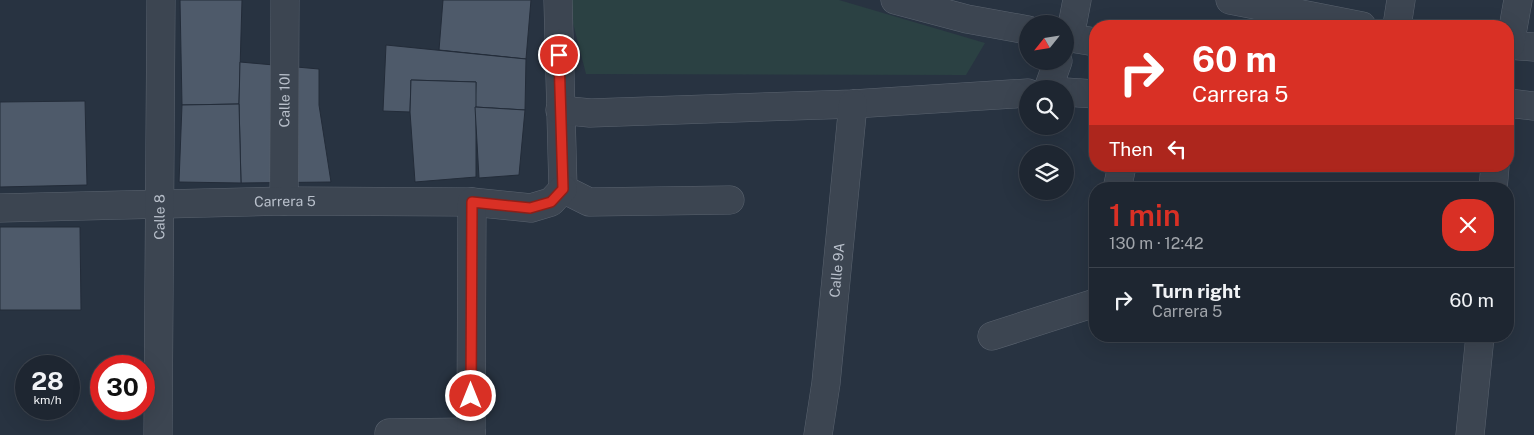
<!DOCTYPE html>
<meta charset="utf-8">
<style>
:root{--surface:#1e2631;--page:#262e39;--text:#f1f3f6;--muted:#a1a5ab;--line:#3c434d;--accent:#d93025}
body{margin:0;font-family:"Public Sans",sans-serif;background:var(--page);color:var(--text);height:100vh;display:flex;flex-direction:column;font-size:19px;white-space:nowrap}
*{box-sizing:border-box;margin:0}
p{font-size:16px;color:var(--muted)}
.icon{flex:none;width:28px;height:28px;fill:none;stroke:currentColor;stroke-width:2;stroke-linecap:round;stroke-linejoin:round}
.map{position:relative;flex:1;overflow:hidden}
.panel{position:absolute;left:1089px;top:182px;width:425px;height:160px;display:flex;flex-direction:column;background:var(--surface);border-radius:20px;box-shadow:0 5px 20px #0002,0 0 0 1px var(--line)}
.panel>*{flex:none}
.top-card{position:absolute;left:1089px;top:20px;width:425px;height:152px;border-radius:20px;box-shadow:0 5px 20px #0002,0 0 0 1px var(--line);background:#d93025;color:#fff;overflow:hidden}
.needle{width:32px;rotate:240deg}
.buttons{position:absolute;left:1019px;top:15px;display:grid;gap:10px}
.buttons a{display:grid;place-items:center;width:55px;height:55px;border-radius:50%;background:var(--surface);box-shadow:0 5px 20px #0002,0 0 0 1px var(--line);font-size:25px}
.speed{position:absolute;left:15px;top:355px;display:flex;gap:10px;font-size:25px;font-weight:700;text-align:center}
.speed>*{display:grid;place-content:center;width:65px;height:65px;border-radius:50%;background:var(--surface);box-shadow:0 5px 20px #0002,0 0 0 1px var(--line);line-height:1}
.speed small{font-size:12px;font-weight:400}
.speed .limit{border:8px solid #d22;background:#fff;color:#111}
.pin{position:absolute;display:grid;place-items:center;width:42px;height:42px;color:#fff;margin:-21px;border:2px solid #fff;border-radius:50%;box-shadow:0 1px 5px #0007}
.me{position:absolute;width:55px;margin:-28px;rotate:0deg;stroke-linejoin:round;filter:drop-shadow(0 0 4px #0008)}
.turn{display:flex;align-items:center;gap:18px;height:105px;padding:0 20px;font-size:22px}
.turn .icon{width:65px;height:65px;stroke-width:2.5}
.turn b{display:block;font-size:35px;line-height:42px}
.then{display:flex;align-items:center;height:48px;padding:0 20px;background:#0003;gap:10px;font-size:19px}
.round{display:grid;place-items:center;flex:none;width:52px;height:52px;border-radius:20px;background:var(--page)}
.summary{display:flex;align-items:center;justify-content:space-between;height:85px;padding:0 20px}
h1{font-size:30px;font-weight:600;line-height:38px;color:var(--accent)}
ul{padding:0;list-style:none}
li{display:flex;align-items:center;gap:15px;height:65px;padding:0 20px;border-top:1px solid var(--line)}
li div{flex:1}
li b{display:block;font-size:19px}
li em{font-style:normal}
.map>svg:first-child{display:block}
.green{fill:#2b4143}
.building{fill:#4e5a6a;stroke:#232c39}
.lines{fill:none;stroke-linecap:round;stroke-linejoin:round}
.minor-casing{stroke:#5a636f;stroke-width:29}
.minor{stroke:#3c4551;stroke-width:28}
.route-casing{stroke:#8d1f18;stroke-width:12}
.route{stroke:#d93025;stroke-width:9}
.labels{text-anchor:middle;stroke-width:4.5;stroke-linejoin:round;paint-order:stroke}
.street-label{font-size:14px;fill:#b9c0cb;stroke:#212a37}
</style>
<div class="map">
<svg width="1534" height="435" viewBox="0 0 1534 435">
<rect width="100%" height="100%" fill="#283341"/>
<polygon class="green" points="567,0 839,0 985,43 966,75 586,74"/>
<g class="building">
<polygon points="180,0 242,0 239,104 182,105"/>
<polygon points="443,0 531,0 526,59 439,50"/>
<polygon points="386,45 526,59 525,110 475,107 476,82 411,80 410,112 383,111"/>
<polygon points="240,62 319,69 319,105 331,182 241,183 239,104"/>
<polygon points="411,80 476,82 476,177 415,182 410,112"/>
<polygon points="85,101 87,185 0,187 0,102"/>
<polygon points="239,104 241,183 179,182 182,105"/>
<polygon points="475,107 525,110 519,175 479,178"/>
<polygon points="0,227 80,227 81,310 0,310"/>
</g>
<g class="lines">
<defs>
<g id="minor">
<polyline points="558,0 563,189"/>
<polyline points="895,0 967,19 1028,30"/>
<polyline points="1230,0 1362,26"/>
<polyline points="1397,26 1401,0"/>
<polyline points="1065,37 1095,42"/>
<polyline points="1065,41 1073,21 1077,0"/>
<polyline points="1508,45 1534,47"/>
<polyline points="1510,45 1518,0"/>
<polyline points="1048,89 1058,61"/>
<polyline points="1065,92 1095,94"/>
<polyline points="1508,103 1534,106"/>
<polyline points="560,110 590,113 853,104 1028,93"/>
<polyline points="563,189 589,202 730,200"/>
<polyline points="1117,189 1122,166"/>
<polyline points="1493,189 1495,166"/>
<path id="s1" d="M284,201L285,0"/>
<path id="s2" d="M0,208L284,201L472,202L531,208L551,202L563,189"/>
<polyline points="992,336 1095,303"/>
<polyline points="389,433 471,432"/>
<path id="s3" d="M158,435L161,0"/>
<polyline points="471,435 472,202"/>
<path id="s4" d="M818,435L826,383L853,104"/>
<polyline points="1470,435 1480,336"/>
</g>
</defs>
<use href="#minor" class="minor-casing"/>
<use href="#minor" class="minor"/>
</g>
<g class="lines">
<defs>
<polyline id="route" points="471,396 472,202 530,208 551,202 563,189 559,55"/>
</defs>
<use href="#route" class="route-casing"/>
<use href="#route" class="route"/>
</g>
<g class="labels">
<g class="street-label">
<text dy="5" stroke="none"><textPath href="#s1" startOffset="101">Calle 10I</textPath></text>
<text dy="5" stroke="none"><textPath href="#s2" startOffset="285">Carrera 5</textPath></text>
<text dy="5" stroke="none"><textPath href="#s3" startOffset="218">Calle 8</textPath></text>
<text dy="5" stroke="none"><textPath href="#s4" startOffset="166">Calle 9A</textPath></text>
</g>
</g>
</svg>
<div class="buttons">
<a><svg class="needle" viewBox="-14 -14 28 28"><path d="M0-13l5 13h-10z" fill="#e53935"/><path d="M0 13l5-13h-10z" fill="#a1a5ab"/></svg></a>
<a><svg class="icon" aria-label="search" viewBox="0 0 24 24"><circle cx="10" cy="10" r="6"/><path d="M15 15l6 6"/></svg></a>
<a><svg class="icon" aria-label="layers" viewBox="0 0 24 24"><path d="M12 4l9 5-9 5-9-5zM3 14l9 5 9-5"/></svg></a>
</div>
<div class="speed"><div>28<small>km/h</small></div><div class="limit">30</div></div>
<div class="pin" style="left:559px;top:55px;background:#d93025"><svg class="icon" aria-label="arrive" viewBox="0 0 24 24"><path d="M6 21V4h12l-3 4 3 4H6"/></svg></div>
<svg class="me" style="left:471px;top:396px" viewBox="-20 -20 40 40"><circle r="17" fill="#d93025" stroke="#fff" stroke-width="3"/><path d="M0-11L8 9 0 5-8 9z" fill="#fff"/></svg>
<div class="top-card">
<div class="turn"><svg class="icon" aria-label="right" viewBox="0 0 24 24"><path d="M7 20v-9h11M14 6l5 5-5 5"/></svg><div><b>60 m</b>Carrera 5</div></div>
<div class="then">Then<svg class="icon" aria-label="left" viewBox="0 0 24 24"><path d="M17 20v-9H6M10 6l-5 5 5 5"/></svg></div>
</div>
<section class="panel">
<div class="summary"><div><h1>1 min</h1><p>130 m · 12:42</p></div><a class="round" style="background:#d93025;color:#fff"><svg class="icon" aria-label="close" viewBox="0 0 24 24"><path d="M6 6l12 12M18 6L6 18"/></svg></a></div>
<ul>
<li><svg class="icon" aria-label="right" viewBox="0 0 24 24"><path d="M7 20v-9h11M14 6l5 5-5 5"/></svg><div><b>Turn right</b><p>Carrera 5</p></div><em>60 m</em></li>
</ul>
</section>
</div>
